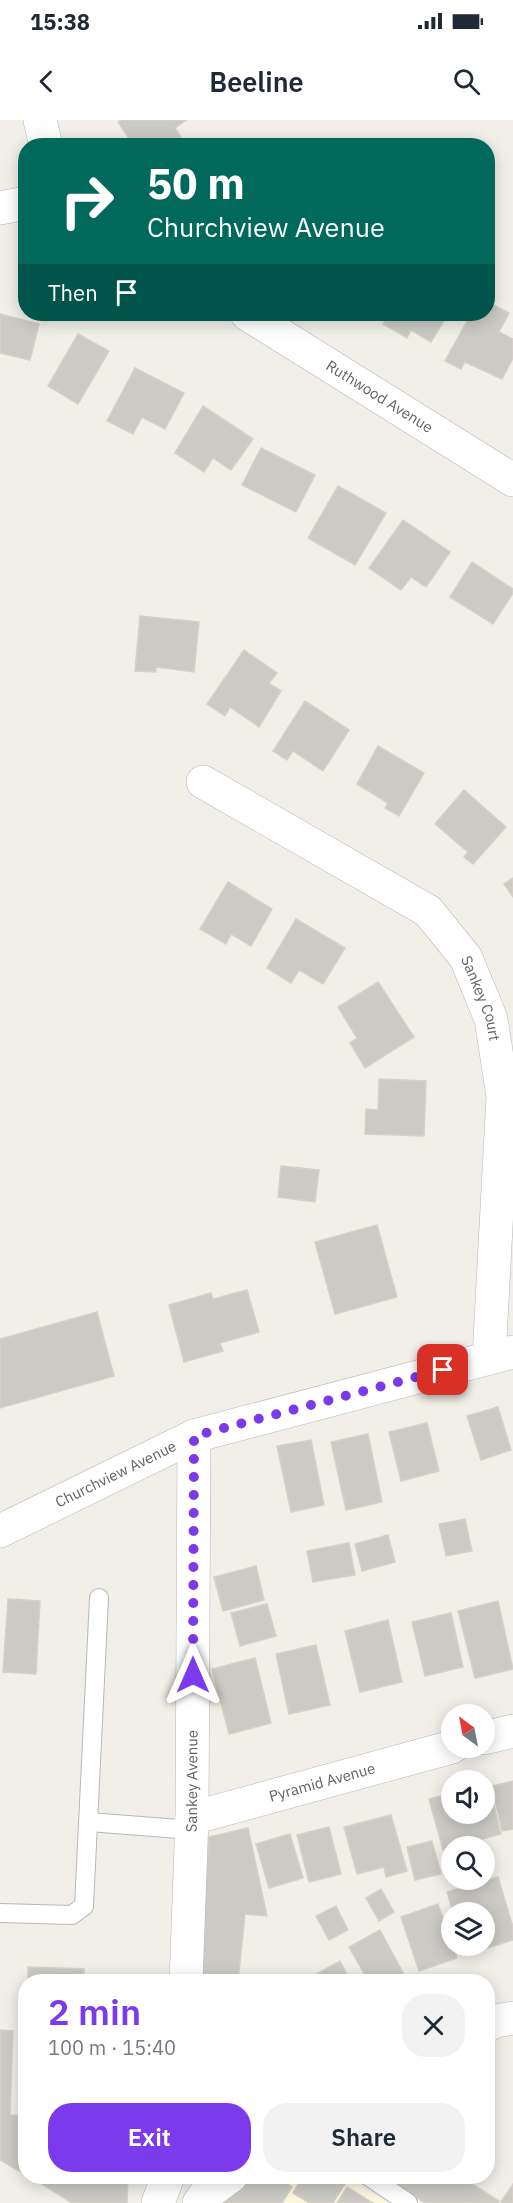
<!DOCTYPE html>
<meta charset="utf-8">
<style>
:root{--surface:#fff;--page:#f2f2f3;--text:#1f2937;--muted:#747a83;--accent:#7c3aed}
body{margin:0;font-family:"IBM Plex Sans",sans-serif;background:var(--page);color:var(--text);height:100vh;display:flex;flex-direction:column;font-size:22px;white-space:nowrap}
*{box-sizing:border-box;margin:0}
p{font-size:20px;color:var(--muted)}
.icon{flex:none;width:33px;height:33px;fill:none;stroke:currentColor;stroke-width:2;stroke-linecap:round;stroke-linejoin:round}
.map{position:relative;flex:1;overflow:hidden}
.sheet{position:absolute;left:18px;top:1854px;width:477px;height:210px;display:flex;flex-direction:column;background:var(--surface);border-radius:24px;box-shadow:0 3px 15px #0003}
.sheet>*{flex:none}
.banner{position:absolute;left:18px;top:18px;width:477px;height:183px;border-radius:24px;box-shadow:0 3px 15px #0003;background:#00695c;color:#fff;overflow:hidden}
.needle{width:39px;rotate:328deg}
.tools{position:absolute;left:441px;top:1584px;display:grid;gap:12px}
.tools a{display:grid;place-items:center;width:54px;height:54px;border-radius:50%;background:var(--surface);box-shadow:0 3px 15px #0003;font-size:30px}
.pin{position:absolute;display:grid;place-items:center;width:51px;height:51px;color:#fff;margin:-26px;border-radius:12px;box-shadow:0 3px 9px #0006}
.me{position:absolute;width:66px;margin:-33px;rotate:0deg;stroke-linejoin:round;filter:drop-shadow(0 0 4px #0008)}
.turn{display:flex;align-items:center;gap:21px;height:126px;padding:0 30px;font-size:27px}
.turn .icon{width:78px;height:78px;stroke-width:2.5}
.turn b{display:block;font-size:42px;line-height:51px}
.then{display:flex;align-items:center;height:57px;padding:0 30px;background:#0003;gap:12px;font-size:22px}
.round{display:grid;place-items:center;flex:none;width:63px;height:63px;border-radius:24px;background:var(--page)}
.head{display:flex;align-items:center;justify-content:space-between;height:102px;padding:0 30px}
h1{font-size:36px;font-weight:600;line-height:45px;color:var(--accent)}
.button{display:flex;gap:12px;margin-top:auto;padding:12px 30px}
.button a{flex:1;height:69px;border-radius:24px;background:var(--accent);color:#fff;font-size:24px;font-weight:600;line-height:69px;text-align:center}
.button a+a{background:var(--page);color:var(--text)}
.status{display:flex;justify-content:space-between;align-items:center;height:42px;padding:0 30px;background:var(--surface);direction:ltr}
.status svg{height:16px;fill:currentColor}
header{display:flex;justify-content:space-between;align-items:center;height:78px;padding:0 30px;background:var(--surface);font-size:27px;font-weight:600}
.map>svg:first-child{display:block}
.commercial{fill:#fef7e0}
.building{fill:#cccac5;stroke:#d6d1c6;stroke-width:1.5}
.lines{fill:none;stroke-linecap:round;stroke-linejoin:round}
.lane-casing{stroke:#b5b8bc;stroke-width:20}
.street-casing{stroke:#b5b8bc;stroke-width:34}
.secondary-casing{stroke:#b6babf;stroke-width:34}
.lane{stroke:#fff;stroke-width:18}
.street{stroke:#fff;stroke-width:33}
.secondary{stroke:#fff;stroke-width:33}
.route{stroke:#7c3aed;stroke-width:10;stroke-dasharray:0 18}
.labels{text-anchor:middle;stroke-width:5;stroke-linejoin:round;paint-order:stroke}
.street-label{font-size:15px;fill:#5f6368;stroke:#fff}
</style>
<div class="status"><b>15:38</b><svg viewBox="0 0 49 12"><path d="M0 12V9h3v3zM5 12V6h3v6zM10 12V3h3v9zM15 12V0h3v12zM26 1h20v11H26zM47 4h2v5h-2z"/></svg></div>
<header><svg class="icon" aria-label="back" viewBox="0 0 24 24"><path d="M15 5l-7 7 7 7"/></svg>Beeline<svg class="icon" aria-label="search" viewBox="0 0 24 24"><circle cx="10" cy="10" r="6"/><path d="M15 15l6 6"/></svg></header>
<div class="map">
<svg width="513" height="2083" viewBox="0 0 513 2083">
<rect width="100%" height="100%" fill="#f1efe8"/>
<polygon class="commercial" points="238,2056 346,2057 388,2083 207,2083"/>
<g class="building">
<polygon points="121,0 186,0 175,8 187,26 134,26 118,2"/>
<polygon points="488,182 509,193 499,212 513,219 513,238 502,259 465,242 461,249 445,241 471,194 488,194"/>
<polygon points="0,194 39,204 30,240 0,233"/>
<polygon points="389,194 448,194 431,222 411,210 407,218 383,204"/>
<polygon points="78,214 109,231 78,284 48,266"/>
<polygon points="135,248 184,273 165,309 142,297 133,314 107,301"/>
<polygon points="203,286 253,319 231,350 213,338 204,352 175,333"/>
<polygon points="261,328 315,355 296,392 242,365"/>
<polygon points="338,366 386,393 355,445 308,418"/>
<polygon points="403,400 450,432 426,467 411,457 401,470 369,448"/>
<polygon points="472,442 513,469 513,473 493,504 450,477"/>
<polygon points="140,496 199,502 194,552 156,547 156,552 135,551"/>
<polygon points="244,530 277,553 269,563 281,571 259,607 230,587 225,596 207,584"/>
<polygon points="305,581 349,610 323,651 293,631 287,640 273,631"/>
<polygon points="378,626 424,653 399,696 385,688 388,683 357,664"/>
<polygon points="464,670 506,707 473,744 464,737 468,732 435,704"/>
<polygon points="513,758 513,777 504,764"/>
<polygon points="228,762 272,789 251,826 231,814 226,824 200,809"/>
<polygon points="296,799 345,828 323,864 299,850 291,863 267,848"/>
<polygon points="378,862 414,917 365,948 350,923 357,918 338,887"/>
<polygon points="379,959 426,961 424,1016 365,1014 366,989 378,990"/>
<polygon points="281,1046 319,1050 315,1082 278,1077"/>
<polygon points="377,1105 397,1177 335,1194 315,1122"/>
<polygon points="247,1170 259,1212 220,1223 223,1231 184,1242 169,1185 211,1173 213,1179"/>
<polygon points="97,1192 114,1256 0,1288 0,1219"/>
<polygon points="498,1287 511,1330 481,1340 467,1296"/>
<polygon points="427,1303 439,1351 401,1361 389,1312"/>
<polygon points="368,1314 382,1382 346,1390 331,1322"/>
<polygon points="311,1320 324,1385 291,1392 277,1326"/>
<polygon points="465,1399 472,1431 446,1436 439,1404"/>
<polygon points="388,1415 395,1442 362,1451 355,1424"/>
<polygon points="349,1423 355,1455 313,1462 307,1431"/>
<polygon points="256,1446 264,1480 223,1491 214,1457"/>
<polygon points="8,1479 40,1481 36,1554 3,1552"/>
<polygon points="498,1481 513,1549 475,1558 458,1491"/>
<polygon points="267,1484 276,1516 240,1526 231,1493"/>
<polygon points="451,1493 463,1547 425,1556 412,1502"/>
<polygon points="388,1500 402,1562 360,1572 345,1511"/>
<polygon points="316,1525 330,1585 289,1594 276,1534"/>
<polygon points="255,1538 271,1603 229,1614 212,1549"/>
<polygon points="513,1661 513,1709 502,1711 492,1666"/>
<polygon points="488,1663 501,1714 443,1730 429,1679 452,1673 452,1694 484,1694 484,1664"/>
<polygon points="391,1695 407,1751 386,1757 384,1747 357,1754 344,1707"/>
<polygon points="329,1707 341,1754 309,1762 297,1715"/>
<polygon points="248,1708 267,1796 245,1794 238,1862 197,1862 209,1717"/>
<polygon points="290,1714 303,1758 269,1768 256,1724"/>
<polygon points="432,1721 441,1754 415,1760 407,1727"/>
<polygon points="498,1757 513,1807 513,1820 465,1835 462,1826 484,1826 484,1792 453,1792 447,1772"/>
<polygon points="381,1769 394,1792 379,1801 366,1778"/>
<polygon points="438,1784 457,1838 419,1851 401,1797"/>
<polygon points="336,1786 348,1810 329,1820 316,1796"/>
<polygon points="380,1810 408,1862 369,1862 349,1827"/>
<polygon points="340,1841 351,1862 316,1862 313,1856"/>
<polygon points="28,1847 84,1849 84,1862 28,1862"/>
<polygon points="0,1910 13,1911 10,1995 21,1996 19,2051 0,2040"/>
<polygon points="26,1915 26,2054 20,2051"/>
<polygon points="29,2056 128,2056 127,2083 72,2083"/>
<polygon points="241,2056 276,2056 292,2067 282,2083 210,2083"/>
<polygon points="303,2056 334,2056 345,2064 333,2083 309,2083 293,2073"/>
<polygon points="384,2056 460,2056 499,2081 498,2083 425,2083"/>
<polygon points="513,2064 513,2083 502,2083 501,2082"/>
<polygon points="347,2067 373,2083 337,2083"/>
</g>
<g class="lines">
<defs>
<g id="lane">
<polyline points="89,1702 192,1710"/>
<polyline points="0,1793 72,1795 84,1786 99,1478"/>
<polyline points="368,2056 408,2083"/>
</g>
<g id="street">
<polyline points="40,0 46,26"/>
<polyline points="0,88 26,83"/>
<path id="s1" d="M247,194L513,360"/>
<path id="s2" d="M203,662L428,791L466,838L491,899L503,976L489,1238"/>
<polyline points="484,1618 513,1611"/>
<path id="s3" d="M192,1698L452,1627"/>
<path id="s4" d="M186,1862L192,1698L194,1316"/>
<polyline points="488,1905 496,1901 513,1898"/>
<polyline points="158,2083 168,2056"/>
<polyline points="199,2083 204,2076 231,2056"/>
</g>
<g id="secondary">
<path id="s5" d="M0,1411L194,1316L513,1232"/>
</g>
</defs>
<use href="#lane" class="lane-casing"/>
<use href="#street" class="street-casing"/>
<use href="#secondary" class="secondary-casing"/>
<use href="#lane" class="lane"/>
<use href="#street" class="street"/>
<use href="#secondary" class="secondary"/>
</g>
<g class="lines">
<polyline class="route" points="193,1555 194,1316 443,1250"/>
</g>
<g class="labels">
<g class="street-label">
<text dy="5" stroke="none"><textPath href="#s1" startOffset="156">Ruthwood Avenue</textPath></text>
<text dy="5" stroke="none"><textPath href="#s2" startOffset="363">Sankey Court</textPath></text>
<text dy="5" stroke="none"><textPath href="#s5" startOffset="129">Churchview Avenue</textPath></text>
<text dy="5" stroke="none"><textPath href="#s4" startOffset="201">Sankey Avenue</textPath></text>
<text dy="5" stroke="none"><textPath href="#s3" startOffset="135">Pyramid Avenue</textPath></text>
</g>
</g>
</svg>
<div class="tools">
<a><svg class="needle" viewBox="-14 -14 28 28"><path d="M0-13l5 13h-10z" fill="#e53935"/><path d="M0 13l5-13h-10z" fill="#747a83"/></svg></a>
<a><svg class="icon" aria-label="sound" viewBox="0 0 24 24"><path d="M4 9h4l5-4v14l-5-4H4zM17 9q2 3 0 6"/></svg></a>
<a><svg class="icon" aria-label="search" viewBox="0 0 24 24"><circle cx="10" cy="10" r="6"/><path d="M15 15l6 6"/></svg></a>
<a><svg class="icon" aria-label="layers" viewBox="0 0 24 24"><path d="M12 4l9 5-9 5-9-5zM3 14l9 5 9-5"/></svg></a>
</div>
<div class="pin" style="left:443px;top:1250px;background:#d93025"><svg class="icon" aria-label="arrive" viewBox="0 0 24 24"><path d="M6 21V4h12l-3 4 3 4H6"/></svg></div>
<svg class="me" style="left:193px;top:1555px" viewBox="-20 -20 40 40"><path d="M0-17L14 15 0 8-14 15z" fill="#7c3aed" stroke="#fff" stroke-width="4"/></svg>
<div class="banner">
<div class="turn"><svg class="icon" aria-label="right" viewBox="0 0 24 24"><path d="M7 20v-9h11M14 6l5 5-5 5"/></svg><div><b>50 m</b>Churchview Avenue</div></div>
<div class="then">Then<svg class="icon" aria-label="arrive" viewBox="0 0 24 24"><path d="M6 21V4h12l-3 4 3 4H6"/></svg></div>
</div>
<section class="sheet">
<div class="head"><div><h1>2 min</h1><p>100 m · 15:40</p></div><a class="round"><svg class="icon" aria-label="close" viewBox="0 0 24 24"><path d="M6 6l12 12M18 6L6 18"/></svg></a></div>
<div class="button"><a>Exit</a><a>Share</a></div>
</section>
</div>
